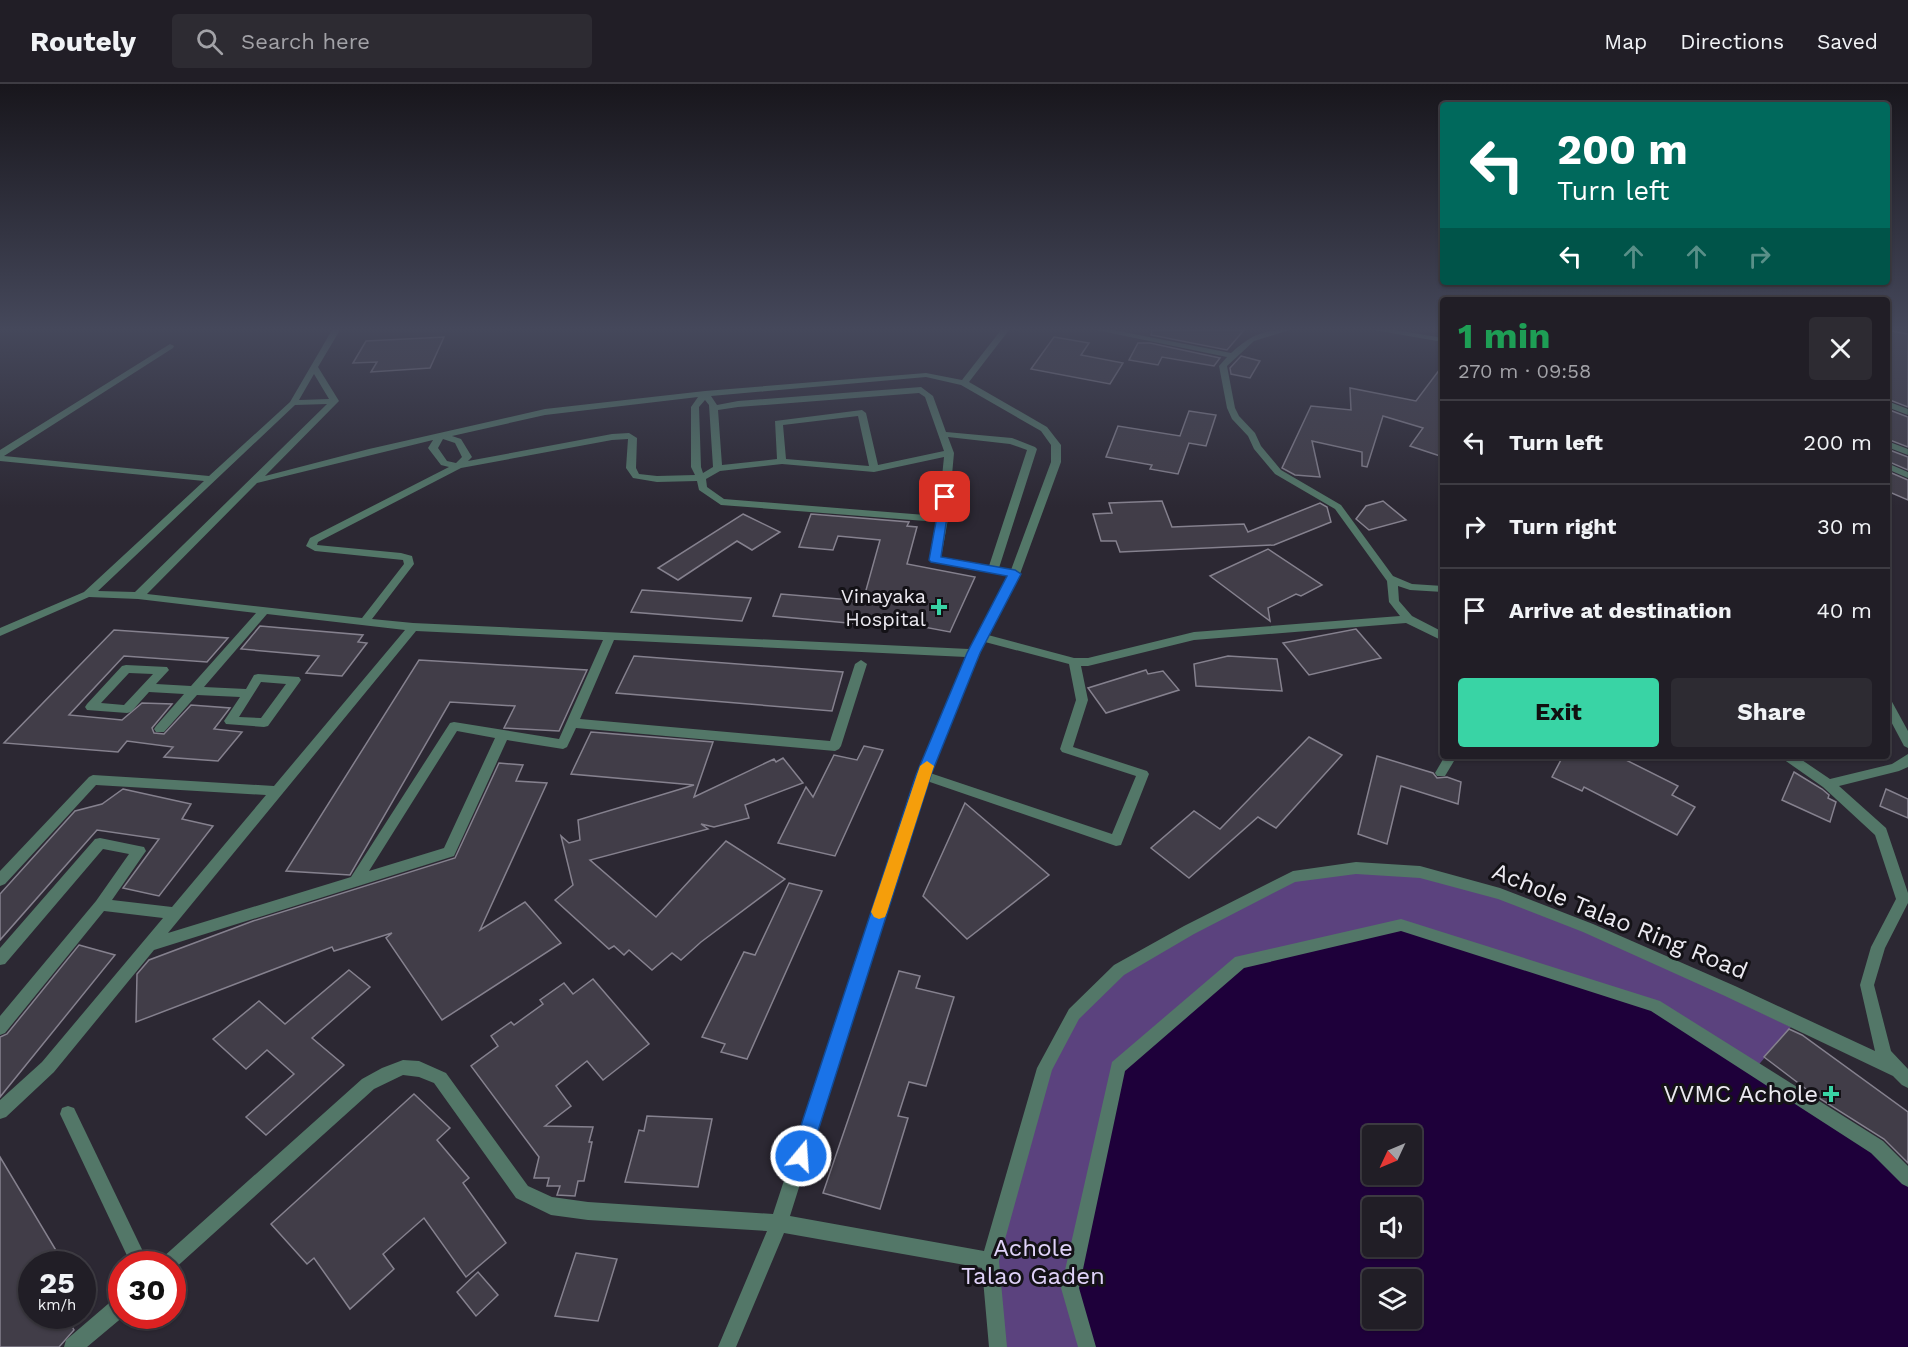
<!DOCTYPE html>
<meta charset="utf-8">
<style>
:root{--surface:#211e26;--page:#2d2b32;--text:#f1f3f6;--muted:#a2a2a7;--line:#3e3c43;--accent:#39d4a5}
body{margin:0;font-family:"Work Sans",sans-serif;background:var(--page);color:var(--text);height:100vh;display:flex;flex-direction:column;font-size:22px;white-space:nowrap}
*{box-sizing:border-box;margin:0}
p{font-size:20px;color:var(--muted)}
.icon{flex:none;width:33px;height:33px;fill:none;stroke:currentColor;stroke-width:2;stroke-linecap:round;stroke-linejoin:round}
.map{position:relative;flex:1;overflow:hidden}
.side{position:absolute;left:1440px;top:213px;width:450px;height:462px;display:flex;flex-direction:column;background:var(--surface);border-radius:6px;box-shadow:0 2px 4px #0004,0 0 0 2px var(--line)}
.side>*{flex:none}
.top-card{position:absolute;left:1440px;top:18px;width:450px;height:183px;border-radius:6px;box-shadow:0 2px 4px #0004,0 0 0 2px var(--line);background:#00695c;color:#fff;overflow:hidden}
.needle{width:39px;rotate:226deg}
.fabs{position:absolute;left:1362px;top:1041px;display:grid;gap:12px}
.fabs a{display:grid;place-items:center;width:60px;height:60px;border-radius:6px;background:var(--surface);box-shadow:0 2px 4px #0004,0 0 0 2px var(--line);font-size:30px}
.speed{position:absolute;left:18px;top:1167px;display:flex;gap:12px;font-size:30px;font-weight:700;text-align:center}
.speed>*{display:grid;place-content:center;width:78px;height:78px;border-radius:50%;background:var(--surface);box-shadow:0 2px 4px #0004,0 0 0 2px var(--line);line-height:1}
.speed small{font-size:15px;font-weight:400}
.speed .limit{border:9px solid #d22;background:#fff;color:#111}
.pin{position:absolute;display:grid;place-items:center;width:51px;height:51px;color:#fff;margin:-26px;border-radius:12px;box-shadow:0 3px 9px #0006}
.me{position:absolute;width:66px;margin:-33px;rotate:18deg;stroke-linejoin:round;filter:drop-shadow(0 0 4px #0008)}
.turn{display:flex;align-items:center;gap:21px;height:126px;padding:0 18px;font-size:27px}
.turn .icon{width:78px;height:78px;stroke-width:2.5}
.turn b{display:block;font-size:42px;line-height:51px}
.lanes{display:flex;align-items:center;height:57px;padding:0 18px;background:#0003;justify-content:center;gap:30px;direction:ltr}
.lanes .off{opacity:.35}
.round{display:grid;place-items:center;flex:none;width:63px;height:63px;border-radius:6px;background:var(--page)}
.head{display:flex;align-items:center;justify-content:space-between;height:102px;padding:0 18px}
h1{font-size:36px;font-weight:700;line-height:45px;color:#1e9e55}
.button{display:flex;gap:12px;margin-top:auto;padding:12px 18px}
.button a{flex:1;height:69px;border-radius:6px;background:var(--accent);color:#111;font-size:24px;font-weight:700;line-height:69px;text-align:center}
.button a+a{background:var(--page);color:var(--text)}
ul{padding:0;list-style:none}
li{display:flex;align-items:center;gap:18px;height:84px;padding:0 18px;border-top:2px solid var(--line)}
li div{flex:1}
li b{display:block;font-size:22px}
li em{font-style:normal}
header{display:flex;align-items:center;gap:36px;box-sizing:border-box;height:84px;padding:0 30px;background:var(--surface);border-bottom:2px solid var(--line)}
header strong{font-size:28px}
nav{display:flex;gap:33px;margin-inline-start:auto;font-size:21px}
.search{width:420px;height:54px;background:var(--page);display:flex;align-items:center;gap:15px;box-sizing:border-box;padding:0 21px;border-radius:6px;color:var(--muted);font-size:22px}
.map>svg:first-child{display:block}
.green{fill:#5b427e}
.water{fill:#1e003a;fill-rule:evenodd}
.building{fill:#413d48;stroke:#85818e;stroke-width:1.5}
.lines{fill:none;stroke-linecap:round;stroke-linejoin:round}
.pedestrian{fill:#537768;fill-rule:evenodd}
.minor{fill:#537768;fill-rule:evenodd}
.tertiary{fill:#537768;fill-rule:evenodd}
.route{fill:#1a73e8;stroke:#114b97;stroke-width:1.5}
.slow{fill:#f59e0b}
.poi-dot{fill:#39d4a5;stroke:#141217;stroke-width:2}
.labels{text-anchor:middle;stroke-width:6;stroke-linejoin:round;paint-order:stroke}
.poi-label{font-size:20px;fill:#eceaf1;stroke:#141217;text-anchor:end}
.near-street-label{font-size:24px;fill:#eceaf1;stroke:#141217}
.near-poi-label{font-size:24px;fill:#eceaf1;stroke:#141217;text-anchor:end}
.near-park-label{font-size:24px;fill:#e0d3f9;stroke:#141217}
</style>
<header>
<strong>Routely</strong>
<div class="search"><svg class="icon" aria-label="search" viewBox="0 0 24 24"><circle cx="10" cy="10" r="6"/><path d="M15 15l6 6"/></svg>Search here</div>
<nav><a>Map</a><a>Directions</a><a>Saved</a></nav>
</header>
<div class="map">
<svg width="1908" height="1263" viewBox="0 0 1908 1263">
<rect width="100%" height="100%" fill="#2c2833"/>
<polygon class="green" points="1356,784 1420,788 1588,844 1791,943 1755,985 1401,841 1087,1263 1003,1263 990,1177 1045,984 1074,930 1119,886 1293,793"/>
<path class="water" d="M1401,841L1655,922L1877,1063L1908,1094V1263H1087L1070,1204L1118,983L1240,878ZM1372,1052H1412V1090H1372ZM1372,1124H1412V1162H1372ZM1372,1196H1412V1234H1372Z"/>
<g class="building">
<polygon points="1152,246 1244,246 1227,266 1151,251"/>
<polygon points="1887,246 1908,250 1908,323 1887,315"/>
<polygon points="444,253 430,284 371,288 377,278 353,279 366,257"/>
<polygon points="1054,253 1089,259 1081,271 1123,279 1110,300 1031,285"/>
<polygon points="1138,259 1150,259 1220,274 1214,282 1162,273 1158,281 1129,276"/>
<polygon points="1241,272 1260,277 1250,294 1231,290 1230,284"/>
<polygon points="1443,281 1443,373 1410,362 1423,344 1383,332 1367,383 1362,382 1362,368 1312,357 1320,393 1295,391 1282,384 1311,322 1351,326 1350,304 1416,317"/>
<polygon points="1887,325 1908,333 1908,363 1887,355"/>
<polygon points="1189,327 1216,331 1206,362 1189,359 1178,390 1150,385 1152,381 1106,373 1118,342 1180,352"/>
<polygon points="1887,365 1908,373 1908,386 1887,377"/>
<polygon points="1887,387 1908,396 1908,416 1887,407"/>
<polygon points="1162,417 1172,443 1244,440 1248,448 1320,419 1327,423 1331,438 1274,461 1120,468 1116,457 1101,457 1093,430 1112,429 1109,419"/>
<polygon points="1383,417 1406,436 1369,446 1356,435 1366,422"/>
<polygon points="743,430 780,448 752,466 737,457 678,496 658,484"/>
<polygon points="811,430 909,438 907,442 917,443 907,480 975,493 950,548 882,535 880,542 773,532 781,510 863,517 880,456 838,452 833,466 799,463"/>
<polygon points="1268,465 1322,501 1301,512 1296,510 1268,524 1270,537 1210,492"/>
<polygon points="642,506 751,514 742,537 631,528"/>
<polygon points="260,542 363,551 358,558 367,559 342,592 306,589 319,572 241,565"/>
<polygon points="1356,545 1381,574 1309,591 1283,559"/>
<polygon points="114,546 228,554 207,578 124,572 69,631 122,636 142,619 172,620 152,644 154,649 164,650 191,621 230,624 214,645 242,648 218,677 164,673 173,663 127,657 118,668 4,659"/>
<polygon points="634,572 843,588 832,627 616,609"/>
<polygon points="1228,572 1277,575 1282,607 1196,602 1194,580"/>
<polygon points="419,576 587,586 559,647 504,644 515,622 450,618 350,791 286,787"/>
<polygon points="1146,586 1148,590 1163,587 1179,606 1106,629 1088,604"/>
<polygon points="591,648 713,658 694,713 774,675 776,678 783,674 803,699 745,721 749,734 714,743 701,740 708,745 590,776 656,833 726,757 785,795 701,858 681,876 672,869 652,886 629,866 624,871 614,862 609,865 555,816 573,801 561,752 569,759 580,756 578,736 694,701 571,690"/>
<polygon points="1309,653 1342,671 1276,744 1258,733 1189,794 1151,764 1194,727 1220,745"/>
<polygon points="864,662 883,666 835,772 778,759 806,703 813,713 834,671 857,676"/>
<polygon points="1377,672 1433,689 1437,694 1447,693 1461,698 1458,720 1401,702 1387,760 1358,750"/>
<polygon points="1563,672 1618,672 1678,702 1672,711 1695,723 1677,751 1584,703 1582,707 1552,693"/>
<polygon points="499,679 523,681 516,697 547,699 480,846 525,818 561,859 442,936 386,854 392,849 334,867 332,863 136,938 137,890 149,876 253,837 455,774"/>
<polygon points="1794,688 1822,705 1829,711 1828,714 1836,718 1830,738 1782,716"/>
<polygon points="123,705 191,720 182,735 213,742 159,812 123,804 159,755 97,746 0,856 0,810 75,727 102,720"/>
<polygon points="1886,705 1908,715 1908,734 1880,722"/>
<polygon points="965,719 1049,791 967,855 923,812"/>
<polygon points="789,799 822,807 747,975 721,968 725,960 702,953 744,868 755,871"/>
<polygon points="79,861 115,871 0,1013 0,953 7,950"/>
<polygon points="349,886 370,903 312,954 344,981 266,1051 246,1033 294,990 267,966 246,985 213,955 259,917 285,940"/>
<polygon points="899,887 920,892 916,904 954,913 926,1002 909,998 898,1032 908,1034 880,1125 823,1109"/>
<polygon points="593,895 649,960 603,996 587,977 556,1002 571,1022 545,1042 593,1043 589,1058 592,1058 584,1097 578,1097 575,1112 557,1111 560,1102 547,1102 549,1094 534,1094 539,1073 471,982 498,962 491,952 511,938 514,941 543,920 540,916 564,899 573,910"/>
<polygon points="1789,945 1802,951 1908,1028 1908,1079 1884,1055 1814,1011 1764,973"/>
<polygon points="414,1010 450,1044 437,1056 469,1094 463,1099 506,1159 466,1193 424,1134 383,1170 394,1185 350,1225 314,1174 307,1180 271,1140"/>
<polygon points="647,1032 712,1035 698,1103 625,1098 639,1046 644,1047"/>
<polygon points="0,1073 60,1173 49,1180 32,1180 32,1232 66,1232 74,1246 59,1263 0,1263"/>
<polygon points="576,1169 617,1175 598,1237 555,1232"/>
<polygon points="478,1188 498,1211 476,1232 457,1208"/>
</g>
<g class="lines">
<polygon class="pedestrian" points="1401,835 1660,917 1883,1057 1908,1082 1908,1103 1902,1100 1871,1069 1651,927 1401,847 1244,884 1125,987 1079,1204 1096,1263 1078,1263 1061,1204 1112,978 1235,873"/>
<g class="minor">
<path d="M332,246H340L318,283L339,317L265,392L369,365L545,325L705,307L926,289L962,296L1001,246H1009L969,298L1047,343L1061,361V378L1020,490L988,551L1074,574H1088L1194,548L1400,532L1389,518L1387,497L1335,425L1275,390L1254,365L1248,352L1232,335L1227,324L1219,282L1227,273L1096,246H1113L1231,269C1251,251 1262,246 1290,246L1254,257L1227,282L1235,324L1239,332L1255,349L1261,362L1281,386L1341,421L1393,492L1412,500L1443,502V508L1410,506L1398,502L1399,517L1412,532L1443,548V557L1406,539L1194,556L1088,582H1081L1088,616L1073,663L1147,687L1149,690L1121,761L1116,762L927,697L790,1132L984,1167L1037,984L1069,925L1114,881L1184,842L1293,787L1356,778L1420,782L1500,804L1593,840L1735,902L1875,967L1860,901L1871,863L1896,815L1875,751L1823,703L1783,675L1781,672H1796L1830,695L1892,680L1908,670V683L1899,687L1839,702L1886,744L1908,809V819L1885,864L1874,901L1891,967L1908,985V1004L1902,1001L1893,992L1725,912L1583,848L1498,815L1420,794L1356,790L1295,798L1194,850L1124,891L1079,935L1052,986L999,1177L1007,1263H989L982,1184L784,1149L736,1263H718L767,1147L588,1136L551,1131L516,1114L434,999L419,993L403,991L374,1005L172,1187V1180H159L162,1174L362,995L382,984L403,976L419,977L446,989L528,1102L552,1113L588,1118L773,1130L917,691L966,573L614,556L580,635L830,657L855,580L861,576L867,580L841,662L839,665L835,667L576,644L567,663L563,665L507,656L454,772L154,866L54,988L6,1033L0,1035V1016L42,978L163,834L104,827L5,949L0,951V932L96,817L129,770L103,765L5,880L0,881V864L95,755L100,754L139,762L144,763L146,767L112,816L172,823L266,711L96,701L5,800L0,802V787L89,693L93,691L274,702L405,546L267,530L204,603L246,605L254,591L258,590L299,593L301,596L299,599L268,642L264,643L226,640L224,637L240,613L197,611L164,648H156L154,645L156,642L184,610L149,608L131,628L127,629L87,626L85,623L87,620L122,582L126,581L167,583L169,586L156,600L191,602L256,529L138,515L89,513L0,552V544L84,508L204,397L0,377V366L170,260L174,262L173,264L4,372L209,392L290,318ZM314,290L329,315L299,316ZM926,293L961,301L1041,347L1051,361V378L1011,486L999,484L1037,365L1035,363L1012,354L946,348L933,312L921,303L738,317L717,321L711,312ZM919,309L925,313L944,367L878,381L866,329L862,326L775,337L777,375L722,381L718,326L738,323ZM698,313L691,323V383L695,391L657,392L639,390L636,384L637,354L629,349L612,350L468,377L472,373L461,355L452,352L545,331ZM705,316L709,321L713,383L703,389L701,383L699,323ZM327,320L135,508L98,507L295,321ZM858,332L869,382L786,375L783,341ZM948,353L1010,360L1027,366L989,482L941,474L948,435L954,369ZM443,355L455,359L462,373L456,379L447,377L438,364ZM628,355L626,384L633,394L657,398L697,397L699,406L721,421L938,438L930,476L931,478L1009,492L969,565L413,539L372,535L414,480L412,472L401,469L317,461L318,458L461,384L612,356ZM433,356L428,364L441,381L449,383L310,454L306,462L315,467L403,476L404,480L362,534L147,510L257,399ZM944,373L938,432L724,415L707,403L706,395L720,387L782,380L874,388ZM416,547L603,556L559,655L454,638L450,639L351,793L168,849ZM985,558L1069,580L1076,616L1060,665L1062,668L1136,692L1112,750L930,689ZM129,589L153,590L124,621L101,619ZM261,598L286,600L261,634L239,633ZM457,647L495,654L444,764L369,787Z"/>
<polygon points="1374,246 1395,246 1443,254 1443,258"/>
<polygon points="1887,357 1908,365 1908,371 1887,363"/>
<polygon points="1887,379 1908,388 1908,394 1887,385"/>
<polygon points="1887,615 1891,616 1908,647 1908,664 1904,662 1887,630"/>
<polygon points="1445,672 1457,672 1445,692 1437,692 1435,689"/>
<polygon points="68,1022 74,1024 149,1180 131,1180 60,1030 62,1024"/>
<polygon points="122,1212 122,1232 124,1232 87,1263 64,1263 66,1256 115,1214"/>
</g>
<polygon class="tertiary" points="1887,317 1908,325 1908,331 1887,323"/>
</g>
<linearGradient id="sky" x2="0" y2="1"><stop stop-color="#18161c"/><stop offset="0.58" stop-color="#45485b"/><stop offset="1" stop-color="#45485b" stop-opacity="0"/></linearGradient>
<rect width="1908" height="423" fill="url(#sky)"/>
<polygon class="route" points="941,410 949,410 950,413 941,473 1015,486 1021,490 980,569 931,691 810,1072 807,1079 801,1081 794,1079 791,1072 916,691 967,569 1007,492 931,478 929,476"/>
<polygon class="slow" points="927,677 934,682 887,828 885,833 879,835 874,833 871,828 920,682"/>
<g class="poi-dot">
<path d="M936 514h6v6h6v6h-6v6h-6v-6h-6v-6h6z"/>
<path d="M1828 1001h6v6h6v6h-6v6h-6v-6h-6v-6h6z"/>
</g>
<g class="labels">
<g class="poi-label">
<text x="926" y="519">Vinayaka<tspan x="926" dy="23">Hospital</tspan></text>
</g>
<g class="near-street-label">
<text transform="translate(1620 837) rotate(22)" y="8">Achole Talao Ring Road</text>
</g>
<g class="near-poi-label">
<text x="1818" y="1018">VVMC Achole</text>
</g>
<g class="near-park-label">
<text x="1033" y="1172">Achole<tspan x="1033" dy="28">Talao Gaden</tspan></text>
</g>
</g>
</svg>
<div class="fabs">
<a><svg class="needle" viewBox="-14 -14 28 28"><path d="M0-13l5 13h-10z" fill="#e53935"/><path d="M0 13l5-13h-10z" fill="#a2a2a7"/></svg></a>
<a><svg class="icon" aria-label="sound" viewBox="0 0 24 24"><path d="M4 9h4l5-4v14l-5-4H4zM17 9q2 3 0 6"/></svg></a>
<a><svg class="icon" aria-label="layers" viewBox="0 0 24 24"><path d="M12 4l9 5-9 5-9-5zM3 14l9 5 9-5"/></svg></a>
</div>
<div class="speed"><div>25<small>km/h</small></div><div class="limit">30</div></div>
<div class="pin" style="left:945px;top:413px;background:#d93025"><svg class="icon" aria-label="arrive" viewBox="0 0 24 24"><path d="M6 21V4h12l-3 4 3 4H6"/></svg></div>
<svg class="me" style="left:801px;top:1072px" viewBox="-20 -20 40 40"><circle r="17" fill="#1a73e8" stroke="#fff" stroke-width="3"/><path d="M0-11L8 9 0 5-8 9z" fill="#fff"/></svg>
<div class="top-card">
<div class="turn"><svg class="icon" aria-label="left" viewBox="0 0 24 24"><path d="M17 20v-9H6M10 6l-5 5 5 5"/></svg><div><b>200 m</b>Turn left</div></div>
<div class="lanes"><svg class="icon" aria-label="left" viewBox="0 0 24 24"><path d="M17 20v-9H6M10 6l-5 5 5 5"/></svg><svg class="icon off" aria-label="ahead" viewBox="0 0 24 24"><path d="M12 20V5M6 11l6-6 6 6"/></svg><svg class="icon off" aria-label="ahead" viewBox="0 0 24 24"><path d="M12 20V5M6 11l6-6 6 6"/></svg><svg class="icon off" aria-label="right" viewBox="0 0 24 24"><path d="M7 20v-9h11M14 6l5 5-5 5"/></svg></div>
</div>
<section class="side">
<div class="head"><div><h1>1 min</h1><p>270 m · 09:58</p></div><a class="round"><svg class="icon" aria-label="close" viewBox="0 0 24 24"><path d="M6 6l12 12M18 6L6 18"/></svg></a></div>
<ul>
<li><svg class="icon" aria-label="left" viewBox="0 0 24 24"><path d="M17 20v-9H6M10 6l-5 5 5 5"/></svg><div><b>Turn left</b></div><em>200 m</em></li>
<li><svg class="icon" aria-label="right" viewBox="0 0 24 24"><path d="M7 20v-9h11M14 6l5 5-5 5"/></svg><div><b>Turn right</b></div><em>30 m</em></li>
<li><svg class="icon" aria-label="arrive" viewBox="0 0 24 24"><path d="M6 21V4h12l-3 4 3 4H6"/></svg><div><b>Arrive at destination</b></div><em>40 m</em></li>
</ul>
<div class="button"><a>Exit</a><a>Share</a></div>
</section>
</div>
